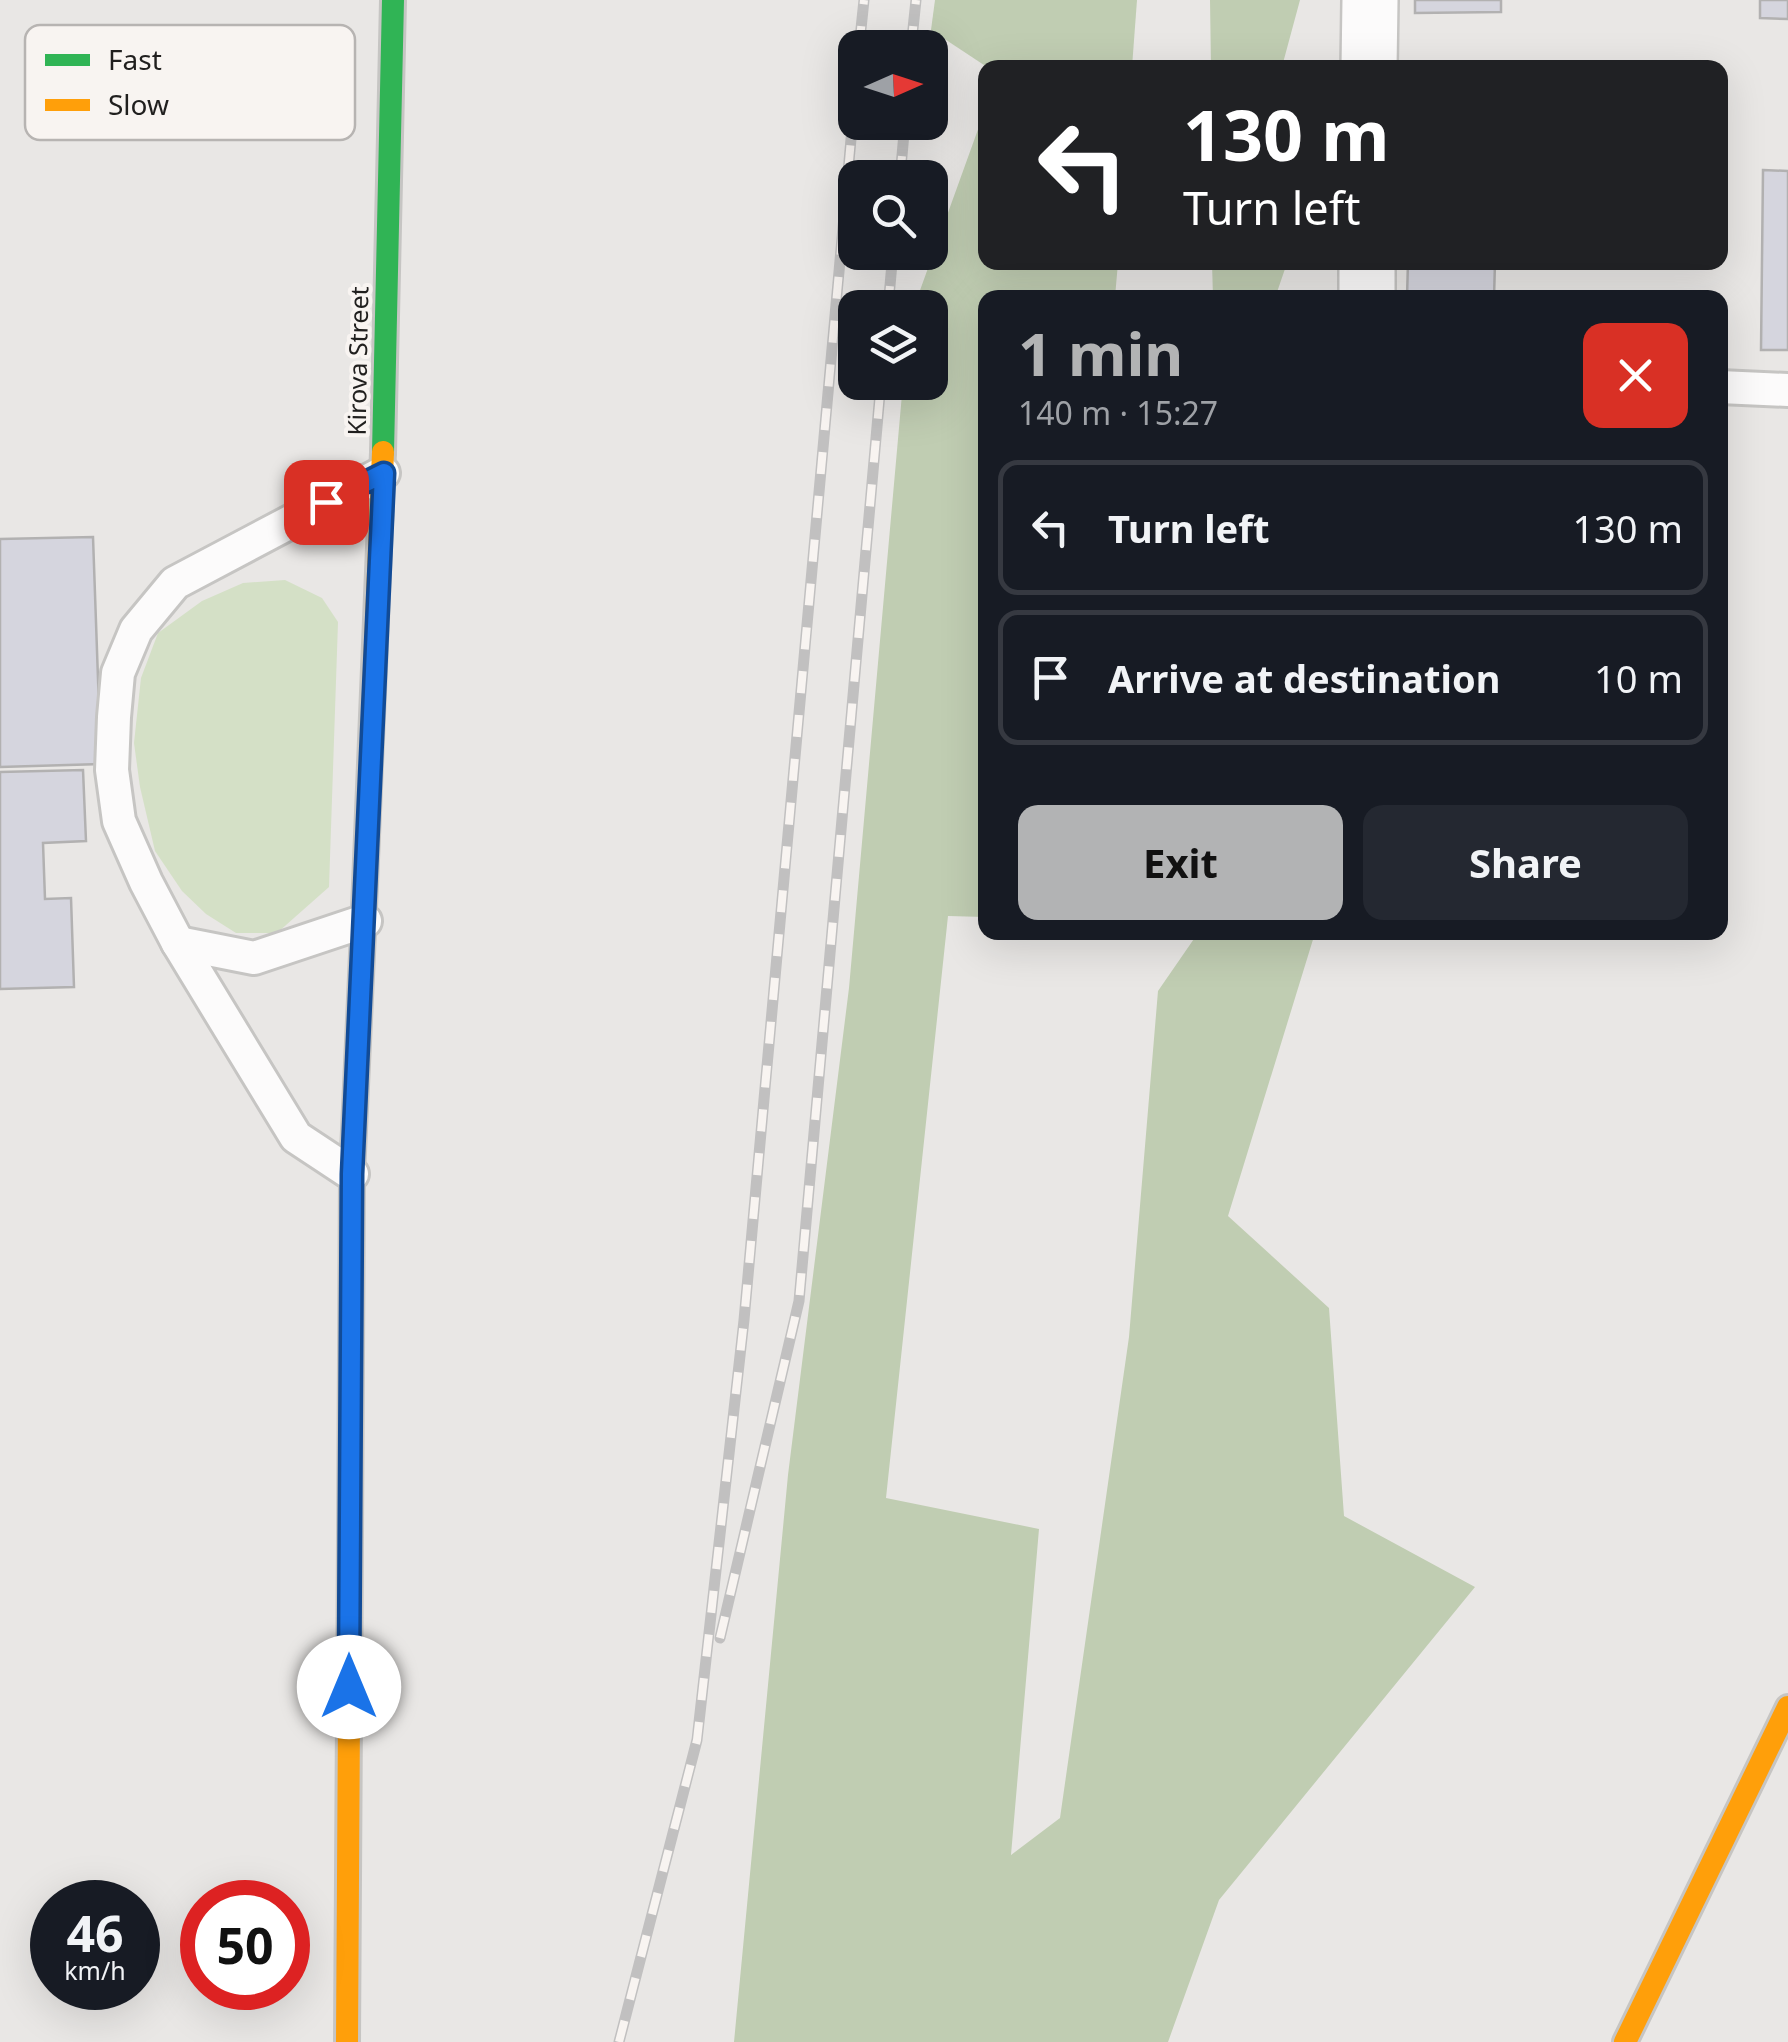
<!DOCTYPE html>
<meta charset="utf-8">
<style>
:root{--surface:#171b24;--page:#242831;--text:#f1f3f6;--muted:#9ea1a6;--line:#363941;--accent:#b2b3b4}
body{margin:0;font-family:"Noto Sans",sans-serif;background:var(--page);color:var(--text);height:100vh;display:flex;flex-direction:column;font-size:38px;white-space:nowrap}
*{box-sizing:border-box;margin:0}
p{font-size:32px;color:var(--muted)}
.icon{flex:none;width:55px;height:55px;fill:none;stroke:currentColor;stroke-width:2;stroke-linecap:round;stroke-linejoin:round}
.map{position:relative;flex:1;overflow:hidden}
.side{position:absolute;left:978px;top:290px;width:750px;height:650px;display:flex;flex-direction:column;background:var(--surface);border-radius:20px;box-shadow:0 10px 40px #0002}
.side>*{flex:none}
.guide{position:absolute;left:978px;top:60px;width:750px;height:210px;border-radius:20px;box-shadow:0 10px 40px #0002;background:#202124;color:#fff;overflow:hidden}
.needle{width:65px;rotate:87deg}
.tools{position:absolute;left:838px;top:30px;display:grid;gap:20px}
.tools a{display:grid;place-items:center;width:110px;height:110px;border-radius:20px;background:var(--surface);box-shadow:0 10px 40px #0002;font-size:50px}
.speed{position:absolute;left:30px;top:1880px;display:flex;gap:20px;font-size:50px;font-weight:700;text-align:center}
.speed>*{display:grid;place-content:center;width:130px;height:130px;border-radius:50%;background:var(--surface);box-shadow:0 10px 40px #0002;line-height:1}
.speed small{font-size:25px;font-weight:400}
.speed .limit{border:15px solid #d22;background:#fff;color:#111}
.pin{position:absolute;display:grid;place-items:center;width:85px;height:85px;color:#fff;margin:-42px;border-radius:20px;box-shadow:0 5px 15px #0006}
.me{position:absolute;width:110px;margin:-55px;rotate:0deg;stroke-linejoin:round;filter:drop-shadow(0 0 8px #0008)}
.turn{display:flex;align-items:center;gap:35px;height:210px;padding:0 40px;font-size:45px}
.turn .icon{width:130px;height:130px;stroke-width:2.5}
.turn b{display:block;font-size:70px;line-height:85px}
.round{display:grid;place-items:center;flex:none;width:105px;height:105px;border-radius:20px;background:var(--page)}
.head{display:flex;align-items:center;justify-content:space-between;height:170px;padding:0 40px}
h1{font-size:60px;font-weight:700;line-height:75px;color:var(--accent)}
.button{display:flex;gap:20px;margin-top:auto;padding:20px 40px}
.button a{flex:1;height:115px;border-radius:20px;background:var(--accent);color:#111;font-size:40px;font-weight:700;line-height:115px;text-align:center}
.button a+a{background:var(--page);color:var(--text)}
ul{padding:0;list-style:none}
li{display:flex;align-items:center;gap:30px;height:135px;margin:0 20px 15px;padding:0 20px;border:5px solid var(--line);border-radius:20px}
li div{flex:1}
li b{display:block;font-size:38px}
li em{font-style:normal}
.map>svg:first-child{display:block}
.green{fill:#d4e0c6}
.forest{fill:#c0cdb2}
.building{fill:#d5d5de;stroke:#b2b1b1;stroke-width:2.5}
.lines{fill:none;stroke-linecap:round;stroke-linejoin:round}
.lane-casing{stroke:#c6c5c3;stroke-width:38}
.street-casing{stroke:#c6c5c3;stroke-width:60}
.fast-casing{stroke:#c6c5c3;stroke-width:28}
.slow-casing{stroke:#c6c5c3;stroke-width:28}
.lane{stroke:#fcfbfb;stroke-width:32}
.street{stroke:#fcfbfb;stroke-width:55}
.fast{stroke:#30b455;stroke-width:22}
.slow{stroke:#ff9f0a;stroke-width:22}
.rail-casing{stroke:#c1c0c0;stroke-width:11}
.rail{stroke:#f8f4f1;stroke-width:8;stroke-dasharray:22;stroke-linecap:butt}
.route-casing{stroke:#114b97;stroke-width:25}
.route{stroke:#1a73e8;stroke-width:18}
.labels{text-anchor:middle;stroke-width:8;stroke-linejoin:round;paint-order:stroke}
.street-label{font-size:25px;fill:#201f1e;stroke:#f8f4f1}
.key{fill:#f8f4f1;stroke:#b7b4b2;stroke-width:2.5}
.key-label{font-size:28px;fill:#201f1e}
</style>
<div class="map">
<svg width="1788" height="2042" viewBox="0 0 1788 2042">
<rect width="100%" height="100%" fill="#e9e7e5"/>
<polygon class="green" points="285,580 322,598 338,622 329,887 277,933 236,933 206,914 182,891 155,851 140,787 134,743 141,678 158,633 202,601 243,583"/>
<g class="forest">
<polygon points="935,0 1137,0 1132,67 987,67 931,30"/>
<polygon points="1210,0 1300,0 1283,63 1288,67 1211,67"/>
<polygon points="985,110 985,262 1118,263 1115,297 985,298 985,917 948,916 886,1498 1039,1529 1011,1855 1060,1818 1129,1337 1158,991 1198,933 1315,933 1228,1216 1329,1308 1344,1516 1475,1587 1219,1900 1168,2042 734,2042 788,1475 849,988 903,383 930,382 930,308 914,307"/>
<polygon points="1212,263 1212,262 1287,263 1275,298 1213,297"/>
</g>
<g class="building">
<polygon points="1415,0 1501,0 1501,12 1415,13"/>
<polygon points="1760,0 1788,0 1788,19 1760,18"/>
<polygon points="1763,170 1788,171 1788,350 1761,350"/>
<polygon points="1408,262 1495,262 1494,298 1407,298"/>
<polygon points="93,537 101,764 0,767 0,539"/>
<polygon points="83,770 86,841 43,843 45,899 71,898 74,987 0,989 0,772"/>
</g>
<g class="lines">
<defs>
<g id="lane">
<polyline points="1720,387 1788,390"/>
<polyline points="178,943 254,958 365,921"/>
<polyline points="352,1174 296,1137 178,943 146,882 119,821 112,770 114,717 118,673 136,630 175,583 383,473"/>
</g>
<g id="street">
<polyline points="1369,68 1370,0"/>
<polyline points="1367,298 1367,262"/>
</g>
<g id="fast">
<polyline points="383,452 393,0"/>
<polyline points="349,1715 352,1174 363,932"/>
</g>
<g id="slow">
<polyline points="363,932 383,452"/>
<polyline points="347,2042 349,1715"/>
<polyline points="1625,2042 1788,1707"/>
</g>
</defs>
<use href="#lane" class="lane-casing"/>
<use href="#street" class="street-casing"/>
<use href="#fast" class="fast-casing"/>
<use href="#slow" class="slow-casing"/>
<use href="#lane" class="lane"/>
<use href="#street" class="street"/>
<use href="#fast" class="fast"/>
<use href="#slow" class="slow"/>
<defs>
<g id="rail">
<polyline points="859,48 864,0"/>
<polyline points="911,48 916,0"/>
<polyline points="900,178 905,122"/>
<polyline points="888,308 893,252"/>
<polyline points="720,1638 799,1301 881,382"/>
<polyline points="619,2042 697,1740 744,1320 855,95"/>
</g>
</defs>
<use href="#rail" class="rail-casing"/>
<use href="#rail" class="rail"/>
</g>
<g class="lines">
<defs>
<polyline id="route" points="326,502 384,473 352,1174 349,1687"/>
</defs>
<use href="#route" class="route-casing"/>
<use href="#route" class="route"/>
</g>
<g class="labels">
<g class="street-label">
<text transform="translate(358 361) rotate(-89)" y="9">Kirova Street</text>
</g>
</g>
<rect x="25" y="25" width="330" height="115" rx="15" class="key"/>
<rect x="45" y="54" width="45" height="12" fill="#30b455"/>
<rect x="45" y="99" width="45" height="12" fill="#ff9f0a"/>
<g class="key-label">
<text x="108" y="70">Fast</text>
<text x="108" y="115">Slow</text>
</g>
</svg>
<div class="tools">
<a><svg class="needle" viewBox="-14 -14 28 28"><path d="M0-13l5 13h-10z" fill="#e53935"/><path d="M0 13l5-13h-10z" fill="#9ea1a6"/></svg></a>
<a><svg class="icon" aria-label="search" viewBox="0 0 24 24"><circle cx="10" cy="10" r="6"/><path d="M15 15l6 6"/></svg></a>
<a><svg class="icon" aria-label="layers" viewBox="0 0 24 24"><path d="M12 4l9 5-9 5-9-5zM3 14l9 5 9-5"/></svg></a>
</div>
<div class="speed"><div>46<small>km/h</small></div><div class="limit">50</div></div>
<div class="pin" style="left:326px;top:502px;background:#d93025"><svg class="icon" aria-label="arrive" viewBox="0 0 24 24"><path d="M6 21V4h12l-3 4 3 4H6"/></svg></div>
<svg class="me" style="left:349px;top:1687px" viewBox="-20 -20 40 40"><circle r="19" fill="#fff"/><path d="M0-13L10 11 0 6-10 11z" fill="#1a73e8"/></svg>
<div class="guide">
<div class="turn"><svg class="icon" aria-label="left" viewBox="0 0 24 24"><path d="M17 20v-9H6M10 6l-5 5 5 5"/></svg><div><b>130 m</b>Turn left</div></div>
</div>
<section class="side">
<div class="head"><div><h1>1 min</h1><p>140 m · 15:27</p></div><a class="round" style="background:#d93025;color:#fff"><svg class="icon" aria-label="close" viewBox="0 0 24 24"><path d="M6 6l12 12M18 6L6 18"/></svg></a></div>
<ul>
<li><svg class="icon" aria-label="left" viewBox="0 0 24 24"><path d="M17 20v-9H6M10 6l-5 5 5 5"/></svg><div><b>Turn left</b></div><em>130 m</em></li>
<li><svg class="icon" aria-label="arrive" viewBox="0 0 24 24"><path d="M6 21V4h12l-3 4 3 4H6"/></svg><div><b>Arrive at destination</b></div><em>10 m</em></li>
</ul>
<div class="button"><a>Exit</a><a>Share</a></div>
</section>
</div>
